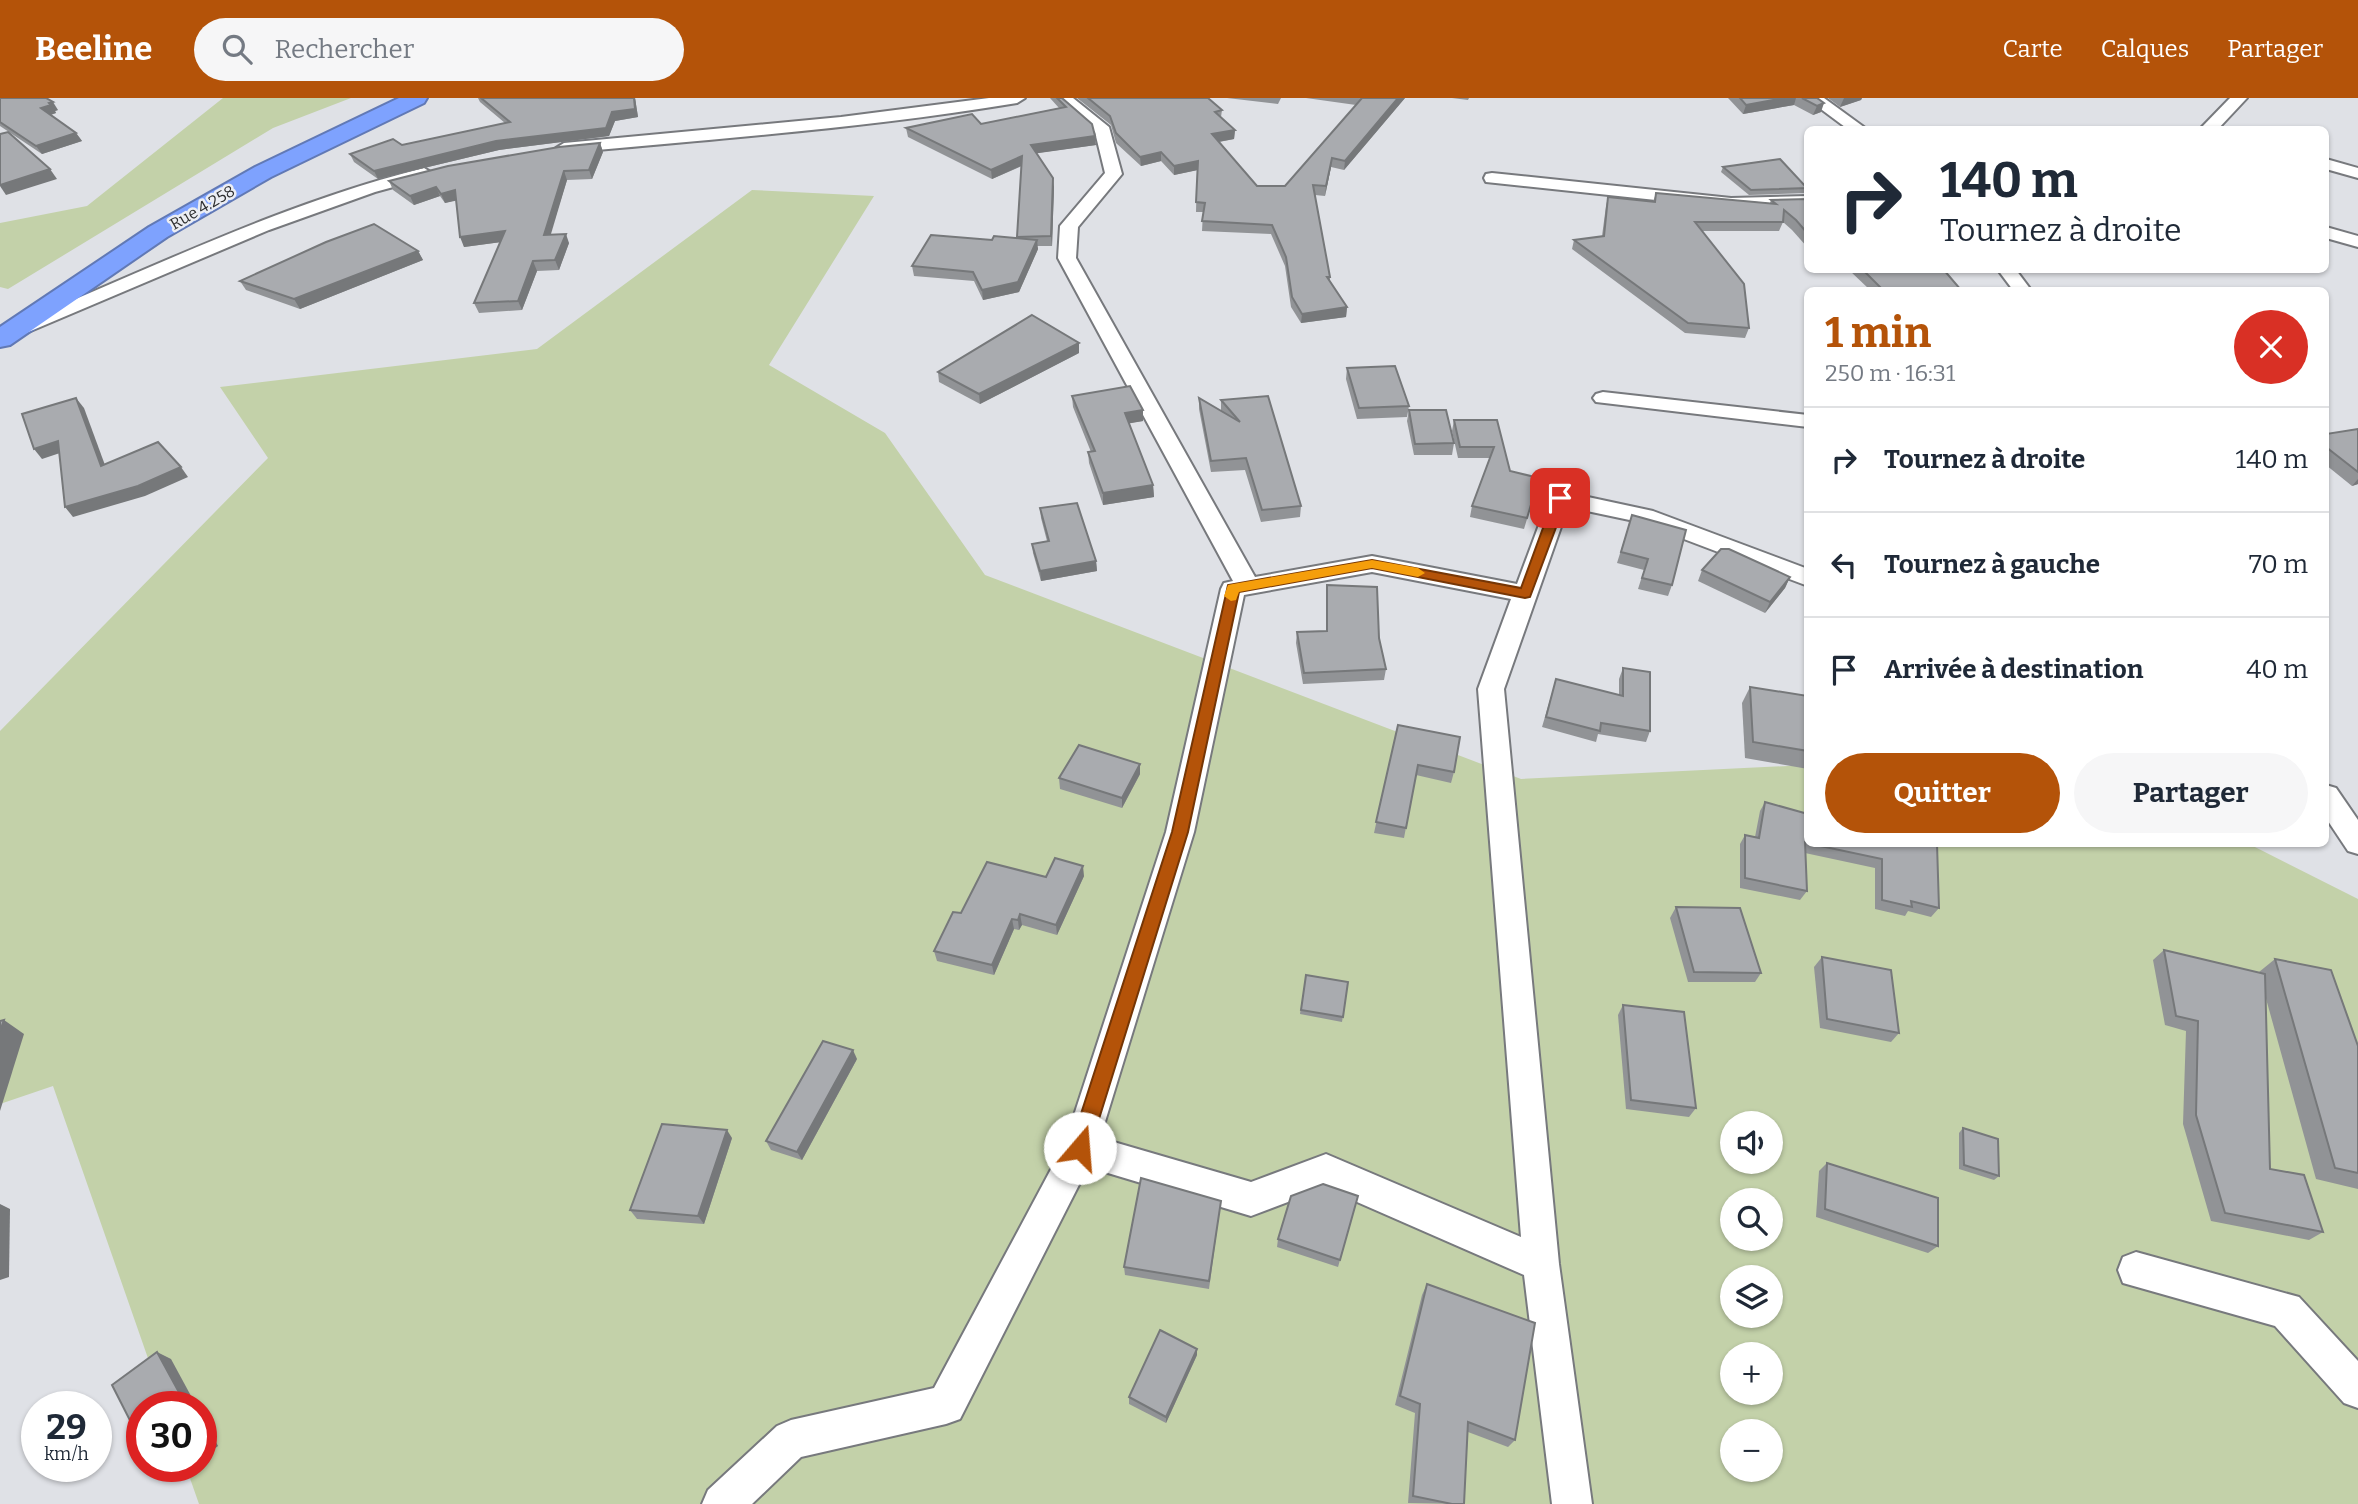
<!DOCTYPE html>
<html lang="fr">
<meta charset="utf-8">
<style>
:root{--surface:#fff;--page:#f6f6f7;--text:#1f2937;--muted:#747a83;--line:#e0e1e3;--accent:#b45309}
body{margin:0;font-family:Bitter,serif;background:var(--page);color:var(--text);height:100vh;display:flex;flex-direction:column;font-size:26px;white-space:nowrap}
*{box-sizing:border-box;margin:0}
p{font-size:23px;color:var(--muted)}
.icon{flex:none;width:38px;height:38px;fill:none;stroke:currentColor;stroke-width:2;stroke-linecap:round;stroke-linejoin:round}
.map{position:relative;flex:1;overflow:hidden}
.drawer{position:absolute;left:1804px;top:189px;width:525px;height:560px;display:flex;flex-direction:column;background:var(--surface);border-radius:10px;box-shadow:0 2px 5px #0004}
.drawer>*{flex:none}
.hud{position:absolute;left:1804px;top:28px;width:525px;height:147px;border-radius:10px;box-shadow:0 2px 5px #0004;background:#fff;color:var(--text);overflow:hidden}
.fabs{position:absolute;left:1720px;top:1013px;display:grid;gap:14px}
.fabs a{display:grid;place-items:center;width:63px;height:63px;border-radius:50%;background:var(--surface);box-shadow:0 2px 5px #0004;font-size:35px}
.speed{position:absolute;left:21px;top:1293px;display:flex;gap:14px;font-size:35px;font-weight:700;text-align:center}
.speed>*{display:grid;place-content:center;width:91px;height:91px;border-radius:50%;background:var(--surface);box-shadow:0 2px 5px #0004;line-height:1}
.speed small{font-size:18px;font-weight:400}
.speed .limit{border:10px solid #d22;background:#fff;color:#111}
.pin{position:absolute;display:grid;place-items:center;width:60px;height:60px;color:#fff;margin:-30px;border-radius:14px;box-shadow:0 4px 10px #0006}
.me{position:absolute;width:77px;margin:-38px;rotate:18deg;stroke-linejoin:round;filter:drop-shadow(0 0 5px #0008)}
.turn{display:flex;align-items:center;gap:24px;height:147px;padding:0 21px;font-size:32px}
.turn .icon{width:91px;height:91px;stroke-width:2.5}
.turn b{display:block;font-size:49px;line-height:60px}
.round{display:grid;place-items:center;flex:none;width:74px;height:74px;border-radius:37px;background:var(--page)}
.head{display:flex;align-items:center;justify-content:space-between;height:119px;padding:0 21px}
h1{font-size:42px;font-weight:700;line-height:52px;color:var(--accent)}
.cta{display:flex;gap:14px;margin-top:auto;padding:14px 21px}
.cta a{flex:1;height:80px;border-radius:42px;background:var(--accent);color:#fff;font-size:28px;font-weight:700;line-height:80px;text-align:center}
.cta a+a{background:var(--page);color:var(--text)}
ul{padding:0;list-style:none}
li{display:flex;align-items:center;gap:21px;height:105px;padding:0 21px;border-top:2px solid var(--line)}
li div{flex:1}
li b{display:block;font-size:26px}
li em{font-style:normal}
header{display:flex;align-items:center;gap:42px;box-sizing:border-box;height:98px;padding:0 35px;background:var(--accent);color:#fff}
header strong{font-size:33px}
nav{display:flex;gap:38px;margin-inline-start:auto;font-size:24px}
.search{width:490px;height:63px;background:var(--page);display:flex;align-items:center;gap:18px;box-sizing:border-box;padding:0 24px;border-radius:38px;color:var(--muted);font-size:26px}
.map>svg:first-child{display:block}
.green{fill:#c3d1a9;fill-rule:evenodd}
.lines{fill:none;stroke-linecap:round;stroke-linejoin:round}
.street-casing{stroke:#77797d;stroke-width:4}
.highway-casing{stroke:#6179b5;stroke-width:4}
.street{fill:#fff;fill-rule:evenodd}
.highway{fill:#7ea2fe;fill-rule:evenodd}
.wall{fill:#919396}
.shaded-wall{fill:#76787a}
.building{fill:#a9abaf;stroke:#76787a;stroke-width:2}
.route{fill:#b45309;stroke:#753606;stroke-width:2}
.slow{fill:#f59e0b}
.labels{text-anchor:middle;stroke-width:5;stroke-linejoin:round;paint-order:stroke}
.far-street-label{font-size:16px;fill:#2c2d2e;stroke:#eceef3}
</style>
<header>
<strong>Beeline</strong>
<div class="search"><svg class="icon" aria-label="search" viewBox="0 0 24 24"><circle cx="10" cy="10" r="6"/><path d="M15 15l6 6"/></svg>Rechercher</div>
<nav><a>Carte</a><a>Calques</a><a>Partager</a></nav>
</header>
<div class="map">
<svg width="2358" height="1406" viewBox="0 0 2358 1406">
<rect width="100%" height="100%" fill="#dfe1e6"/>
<g class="green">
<polygon points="223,0 351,0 273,30 8,191 0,189 0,125 87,108"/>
<path d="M752,92L874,98L769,267L885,335L985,477L1521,681L1808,667V746H2249L2358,801V1406H199L186,1369L201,1368V1309H165L53,988L0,1006V633L268,360L220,289L537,251ZM1732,1026H1771V1064H1732ZM1732,1102H1771V1141H1732ZM1732,1180H1771V1218H1732ZM1732,1256H1771V1295H1732ZM1732,1334H1771V1372H1732Z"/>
</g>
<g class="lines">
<defs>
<g id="street">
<path d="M989,0H1025L1017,5C867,30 715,41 564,55L556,50L564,45L841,19Z"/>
<path d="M1055,0H1073L1109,29L1122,76L1078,129L1076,160L1255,479L1372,458L1517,486L1549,400L1552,395L1560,393L1653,413L1808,471V488L1639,424L1568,409L1504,591L1559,1166L1592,1406H1552L1524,1177L1325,1090L1251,1118L1088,1069L960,1321L946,1326L801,1359L752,1406H702L708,1392L777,1328L791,1322L934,1290L1065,1045L1166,734L1221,491L1224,485L1233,483L1058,160L1060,128L1105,75L1095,34ZM1372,474L1511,501L1478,591L1521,1139L1326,1056L1251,1084L1100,1040L1194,734L1244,497Z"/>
<polygon points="1806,0 1824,0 1868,32 1849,32"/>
<polygon points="2230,0 2247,0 2217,32 2199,32"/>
<polygon points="2326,61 2358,70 2358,80 2326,71"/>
<path d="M424,70L432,75L430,79L375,94L269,132L0,246V233C140,176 276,107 424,70Z"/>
<polygon points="1492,75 1731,100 1808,98 1808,108 1731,110 1486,84 1484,80 1486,76"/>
<polygon points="2326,129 2358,138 2358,149 2326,140"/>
<polygon points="1998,172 2016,172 2031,192 2013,192"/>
<polygon points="1603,294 1808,317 1808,329 1596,304 1593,300 1596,296"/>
<polygon points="2326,687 2336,690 2358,722 2358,756 2348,753 2326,720"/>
<polygon points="2136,1154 2299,1199 2358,1263 2358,1310 2344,1305 2275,1228 2123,1185 2118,1172 2123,1159"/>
</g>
<polygon id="highway" points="399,0 427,0 424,5 271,79 167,139 10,247 0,249 0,229 149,129 255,69"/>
</defs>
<use href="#street" class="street-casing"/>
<use href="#highway" class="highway-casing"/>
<use href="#street" class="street"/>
<use href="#highway" class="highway"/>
</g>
<g class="wall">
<polygon points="0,0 58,12 55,13 56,15 51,17 76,35 82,43 42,56 0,28"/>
<polygon points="478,0 635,0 638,19 615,23 609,38 499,52 378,81 354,64 350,56 402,47 505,25 480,4"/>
<polygon points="1050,0 1062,0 1096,47 1037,55 1054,89 1052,148 1037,148 1038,151 1019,194 983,202 974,183 914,178 912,168 992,142 1017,140 1022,68 992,81 908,39 906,30 981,26 1059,10"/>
<polygon points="1077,0 1208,0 1222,12 1221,19 1235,32 1234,41 1219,44 1257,88 1285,88 1356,7 1306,0 1405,0 1344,72 1331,69 1325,98 1315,97 1330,179 1330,183 1347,209 1346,219 1301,225 1291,209 1285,168 1271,136 1202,133 1203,114 1196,114 1197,72 1174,77 1161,63 1141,68 1116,45 1111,27"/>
<polygon points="1227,0 1281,0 1278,6"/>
<polygon points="1452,0 1469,0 1468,2"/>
<polygon points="1728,0 1817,0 1821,14 1813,17 1794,7 1743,16"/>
<polygon points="1828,0 1862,0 1861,2 1840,9"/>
<polygon points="600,45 603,54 592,81 567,82 550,136 569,145 559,172 537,173 522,212 479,215 474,205 501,144 464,149 456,102 445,105 440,98 414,107 393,92 389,83"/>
<polygon points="1723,69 1807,90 1805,95 1749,97 1721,74"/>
<polygon points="1656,95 1770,105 1771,102 1808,101 1808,150 1792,132 1783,124 1779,133 1702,133 1749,230 1745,240 1685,235 1572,151 1574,142 1602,138 1606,108 1608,99 1653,104"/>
<polygon points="418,153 423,162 300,211 246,192 240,183"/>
<polygon points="1849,172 1944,172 1961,192 1870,192"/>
<polygon points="1079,255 980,306 939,284 938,274"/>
<polygon points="1347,270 1409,308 1407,319 1357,321 1346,281"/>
<polygon points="1072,298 1143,312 1143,323 1129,325 1153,387 1154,399 1103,407 1089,365 1088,354 1091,354 1073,309"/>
<polygon points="1268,298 1301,408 1300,419 1261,424 1245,372 1211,374 1199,311 1199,300 1221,313 1221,302"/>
<polygon points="1409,312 1454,345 1452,357 1414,357 1407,323"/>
<polygon points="1454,322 1497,322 1510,373 1536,391 1524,431 1470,419 1472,408 1490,360 1458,360 1452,333"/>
<polygon points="2358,331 2358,386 2352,388 2326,367 2326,336"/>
<polygon points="1040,410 1096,463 1097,473 1041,483 1033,455 1032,446 1047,443 1041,420"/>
<polygon points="1632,417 1672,487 1668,498 1638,491 1644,472 1617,465"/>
<polygon points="1702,472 1790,479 1785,490 1765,515 1698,483"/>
<polygon points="1327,487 1386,571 1384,582 1303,586 1296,545 1297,534 1326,533 1326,498"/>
<polygon points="1623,570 1650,633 1646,644 1598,636 1596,644 1542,629 1556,581 1619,597 1619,581"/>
<polygon points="1750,589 1808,598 1808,671 1745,660 1742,605"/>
<polygon points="1398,627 1454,674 1451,685 1416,677 1404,740 1374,735"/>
<polygon points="1140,666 1140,676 1122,710 1060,691 1059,680"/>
<polygon points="1765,704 1808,716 1808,746 1937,746 1939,810 1931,819 1908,813 1905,818 1875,811 1875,770 1805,755 1807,793 1800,802 1740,790 1740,746 1745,737 1755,739 1760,713"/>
<polygon points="1084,778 1057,837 1022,827 1019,832 1014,831 994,877 937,863 934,853 1046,779"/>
<polygon points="1676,809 1761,875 1755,884 1688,884 1670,820"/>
<polygon points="2164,852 2259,875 2259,874 2275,861 2358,948 2358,1091 2316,1081 2265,897 2270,1071 2323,1134 2309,1142 2211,1123 2183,1026 2186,933 2165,927 2153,862"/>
<polygon points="1822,859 1899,935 1891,944 1820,930 1814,869"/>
<polygon points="1306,877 1348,884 1342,924 1300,916"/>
<polygon points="1623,907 1696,1010 1689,1019 1626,1011 1618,917"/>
<polygon points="857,961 802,1062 771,1052 766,1043"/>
<polygon points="1963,1030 1999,1078 1994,1082 1959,1071 1959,1035"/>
<polygon points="732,1040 704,1126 637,1121 630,1112"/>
<polygon points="1827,1065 1938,1148 1928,1155 1816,1119 1819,1073"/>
<polygon points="1358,1098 1338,1169 1277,1149 1278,1141"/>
<polygon points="1221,1103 1209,1191 1125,1177 1124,1169"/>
<polygon points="1427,1186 1515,1342 1508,1349 1468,1334 1464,1406 1408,1405 1415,1315 1395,1307 1422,1197"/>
<polygon points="1197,1257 1166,1325 1129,1306 1129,1299"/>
</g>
<g class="shaded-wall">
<polygon points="634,0 635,0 638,19 615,23 609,38 499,52 378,81 374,73 612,14"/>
<polygon points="1398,0 1405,0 1344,72 1345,63"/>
<polygon points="1784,0 1796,0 1794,7 1743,16 1746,7"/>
<polygon points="1844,0 1862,0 1861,2 1840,9"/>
<polygon points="53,4 58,12 55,13 56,15 46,18 41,10"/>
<polygon points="1824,5 1821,14 1813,17 1817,8"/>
<polygon points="1235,32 1234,41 1212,45 1212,36"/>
<polygon points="76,35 82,43 42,56 36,48"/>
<polygon points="1095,38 1096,47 1032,56 1031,47"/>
<polygon points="600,45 603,54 592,81 589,72"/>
<polygon points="1161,54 1161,63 1141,68 1140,59"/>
<polygon points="1022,58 1023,67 992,81 991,72"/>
<polygon points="1332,60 1331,69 1325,98 1326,88"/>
<polygon points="1198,63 1198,72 1174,77 1174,68"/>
<polygon points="50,71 57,81 6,97 0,88 0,87"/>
<polygon points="564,73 567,82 548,146 544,137"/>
<polygon points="1053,80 1054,89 1052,148 1051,138"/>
<polygon points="436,89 440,98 414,107 410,98"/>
<polygon points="455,92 459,102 445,105 441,96"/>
<polygon points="505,133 509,143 464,149 460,139"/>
<polygon points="566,136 569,145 559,172 555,162"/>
<polygon points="1037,142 1038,151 1019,194 983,202 982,192"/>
<polygon points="418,153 423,162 300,211 294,201"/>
<polygon points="533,163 537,173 522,212 518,203"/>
<polygon points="1347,209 1346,219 1301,225 1302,216"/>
<polygon points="1079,245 1079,255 980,306 979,296"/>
<polygon points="76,300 84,310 109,378 101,368"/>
<polygon points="1143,312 1143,323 1126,326 1125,315"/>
<polygon points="58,343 66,353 42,361 34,351"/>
<polygon points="181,369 188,379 145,398 73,419 65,409"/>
<polygon points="2358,381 2358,386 2352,388"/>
<polygon points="1153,387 1154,399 1103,407 1103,395"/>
<polygon points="1096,463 1097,473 1041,483 1040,473"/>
<polygon points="1790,479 1785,490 1765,515 1770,504"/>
<polygon points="1140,666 1140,676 1122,710 1122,700"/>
<polygon points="1083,768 1084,778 1057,837 1056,827"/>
<polygon points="1020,816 1022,827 1019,832 1018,822"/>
<polygon points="1012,821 1014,831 994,877 992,867"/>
<polygon points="4,922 24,936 0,1013 0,933"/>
<polygon points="853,952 857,961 802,1062 797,1054"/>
<polygon points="727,1032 732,1040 704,1126 698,1118"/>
<polygon points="0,1106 10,1111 9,1179 0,1182"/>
<polygon points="1197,1251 1197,1257 1166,1325 1166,1319"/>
<polygon points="157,1254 171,1261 197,1309 187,1309"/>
<polygon points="201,1316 218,1348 201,1361"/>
<polygon points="170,1368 192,1368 173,1383 158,1378"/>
</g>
<g class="building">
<polygon points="0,0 46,0 53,4 49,5 51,7 41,10 76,35 36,48 0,24"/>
<polygon points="481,0 634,0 635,11 612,14 606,30 496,43 374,73 350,56 393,41 402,47 510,24"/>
<polygon points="1057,0 1062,0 1092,26 1095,38 1031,47 1053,80 1051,138 1017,139 1022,58 991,72 906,30 972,16 981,26 1066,9"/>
<polygon points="1088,0 1208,0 1222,12 1215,14 1235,32 1212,36 1257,88 1285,88 1362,0 1398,0 1345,63 1332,60 1326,88 1313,87 1330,179 1327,179 1347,209 1302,216 1292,199 1286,159 1272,127 1202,123 1205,105 1196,104 1198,63 1174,68 1161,54 1140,59 1116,35 1110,18"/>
<polygon points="1740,0 1784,0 1746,7"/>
<polygon points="1802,0 1817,0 1824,5 1817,8"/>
<polygon points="8,34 50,71 0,87 0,36"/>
<polygon points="600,45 589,72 564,73 544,137 566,136 555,162 533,163 518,203 474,205 505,133 460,139 455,92 441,96 436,89 410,98 389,83 448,68 559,49"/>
<polygon points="1780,61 1807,90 1751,92 1723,69"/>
<polygon points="1656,95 1776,106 1771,102 1808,101 1808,136 1796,122 1784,112 1783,124 1695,124 1744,186 1749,230 1688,225 1574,142 1604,138 1608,99 1655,104"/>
<polygon points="374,126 418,153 294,201 240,183 326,144"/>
<polygon points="931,137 992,142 994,138 1037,142 1018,184 982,192 973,174 912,168"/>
<polygon points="1863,172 1944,172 1961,192 1883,192"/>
<polygon points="1032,217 1079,245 979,296 938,274"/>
<polygon points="1395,268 1409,308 1359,310 1347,270"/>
<polygon points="1130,288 1143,312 1125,315 1153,387 1103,395 1088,354 1095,353 1072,298"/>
<polygon points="1268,298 1301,408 1262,412 1246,360 1211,363 1199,300 1240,324 1221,302"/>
<polygon points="76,300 101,368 158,344 181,369 138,388 65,409 58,343 34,351 22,316"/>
<polygon points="1409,312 1446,312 1454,345 1415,346"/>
<polygon points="1454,322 1497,322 1510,373 1539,380 1527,420 1472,408 1494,349 1460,349"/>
<polygon points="2358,331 2358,374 2326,349 2326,336"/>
<polygon points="1077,405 1096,463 1040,473 1032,446 1049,443 1040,410"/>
<polygon points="1632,417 1686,432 1672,487 1642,480 1648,461 1621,454"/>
<polygon points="1721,451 1729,451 1790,479 1770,504 1702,472"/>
<polygon points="1327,487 1377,489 1379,540 1386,571 1304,575 1297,534 1327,533"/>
<polygon points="1623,570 1650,574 1650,633 1601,625 1600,633 1546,619 1556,581 1623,598"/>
<polygon points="1750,589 1808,598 1808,653 1753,644"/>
<polygon points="1398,627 1460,639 1454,674 1418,667 1406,730 1376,724"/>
<polygon points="1079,647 1140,666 1122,700 1059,680"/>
<polygon points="1765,704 1808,716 1808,745 1805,744 1807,793 1745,780 1745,737 1759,740"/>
<polygon points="1811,746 1937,746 1939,810 1911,803 1912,809 1882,802 1882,761"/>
<polygon points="1055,760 1083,768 1056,827 1020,816 1018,822 1012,821 992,867 934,853 953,814 961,815 987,764 1046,779"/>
<polygon points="1676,809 1740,810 1761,875 1694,874"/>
<polygon points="2164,852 2265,876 2270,1071 2304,1077 2323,1134 2225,1115 2196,1017 2198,923 2176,918"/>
<polygon points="1822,859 1891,872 1899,935 1827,921"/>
<polygon points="2275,861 2331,872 2358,948 2358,1075 2335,1070"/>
<polygon points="1306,877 1348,884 1343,919 1301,912"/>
<polygon points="1623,907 1684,914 1696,1010 1631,1002"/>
<polygon points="4,922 0,933 0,923"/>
<polygon points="823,943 853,952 797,1054 766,1043"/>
<polygon points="662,1026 727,1032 698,1118 630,1112"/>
<polygon points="1963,1030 1998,1041 1999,1078 1964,1067"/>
<polygon points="1827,1065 1938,1100 1938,1148 1825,1111"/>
<polygon points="1141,1080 1221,1103 1209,1183 1124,1169"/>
<polygon points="1323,1086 1358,1098 1340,1162 1278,1141 1291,1098"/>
<polygon points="1427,1186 1535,1225 1515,1342 1468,1324 1464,1406 1452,1406 1413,1398 1420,1306 1400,1298"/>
<polygon points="1160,1232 1197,1251 1166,1319 1129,1299"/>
<polygon points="157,1254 187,1309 142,1309 142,1346 112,1287"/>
<polygon points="153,1368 170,1368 158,1378"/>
</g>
<polygon class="route" points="1560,395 1567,400 1530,499 1525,500 1372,470 1239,494 1188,734 1090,1050 1087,1056 1080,1059 1073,1056 1070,1050 1172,734 1228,487 1372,462 1521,490 1554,400"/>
<polygon class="slow" points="1372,462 1418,470 1425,475 1418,479 1372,470 1239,494 1236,502 1231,503 1224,498 1228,487 1233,486"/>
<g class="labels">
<g class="far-street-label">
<text transform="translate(202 109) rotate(-30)" y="6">Rue 4.258</text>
</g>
</g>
</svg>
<div class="fabs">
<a><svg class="icon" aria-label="sound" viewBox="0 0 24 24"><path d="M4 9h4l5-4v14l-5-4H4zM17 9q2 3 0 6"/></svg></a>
<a><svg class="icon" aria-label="search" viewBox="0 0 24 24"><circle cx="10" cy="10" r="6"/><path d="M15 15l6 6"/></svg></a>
<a><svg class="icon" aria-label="layers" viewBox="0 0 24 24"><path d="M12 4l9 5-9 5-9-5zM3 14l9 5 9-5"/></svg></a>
<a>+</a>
<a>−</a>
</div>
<div class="speed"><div>29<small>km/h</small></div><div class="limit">30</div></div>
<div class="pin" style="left:1560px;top:400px;background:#d93025"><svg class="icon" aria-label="arrive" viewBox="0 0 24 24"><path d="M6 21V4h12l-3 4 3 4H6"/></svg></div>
<svg class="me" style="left:1080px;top:1050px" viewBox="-20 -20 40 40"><circle r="19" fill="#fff"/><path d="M0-13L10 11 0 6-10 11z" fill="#b45309"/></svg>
<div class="hud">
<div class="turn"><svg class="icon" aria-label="right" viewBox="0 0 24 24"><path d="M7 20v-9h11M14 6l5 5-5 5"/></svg><div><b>140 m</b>Tournez à droite</div></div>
</div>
<section class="drawer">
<div class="head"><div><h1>1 min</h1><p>250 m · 16:31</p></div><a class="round" style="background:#d93025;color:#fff"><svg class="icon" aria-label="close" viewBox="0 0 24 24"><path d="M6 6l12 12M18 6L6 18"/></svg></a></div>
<ul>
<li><svg class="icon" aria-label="right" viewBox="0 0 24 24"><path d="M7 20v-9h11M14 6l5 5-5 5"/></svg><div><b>Tournez à droite</b></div><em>140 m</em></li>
<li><svg class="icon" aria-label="left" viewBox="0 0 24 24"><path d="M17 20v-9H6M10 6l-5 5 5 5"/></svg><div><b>Tournez à gauche</b></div><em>70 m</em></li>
<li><svg class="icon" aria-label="arrive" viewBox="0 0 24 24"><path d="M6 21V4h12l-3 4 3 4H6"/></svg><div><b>Arrivée à destination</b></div><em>40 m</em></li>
</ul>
<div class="cta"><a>Quitter</a><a>Partager</a></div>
</section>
</div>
